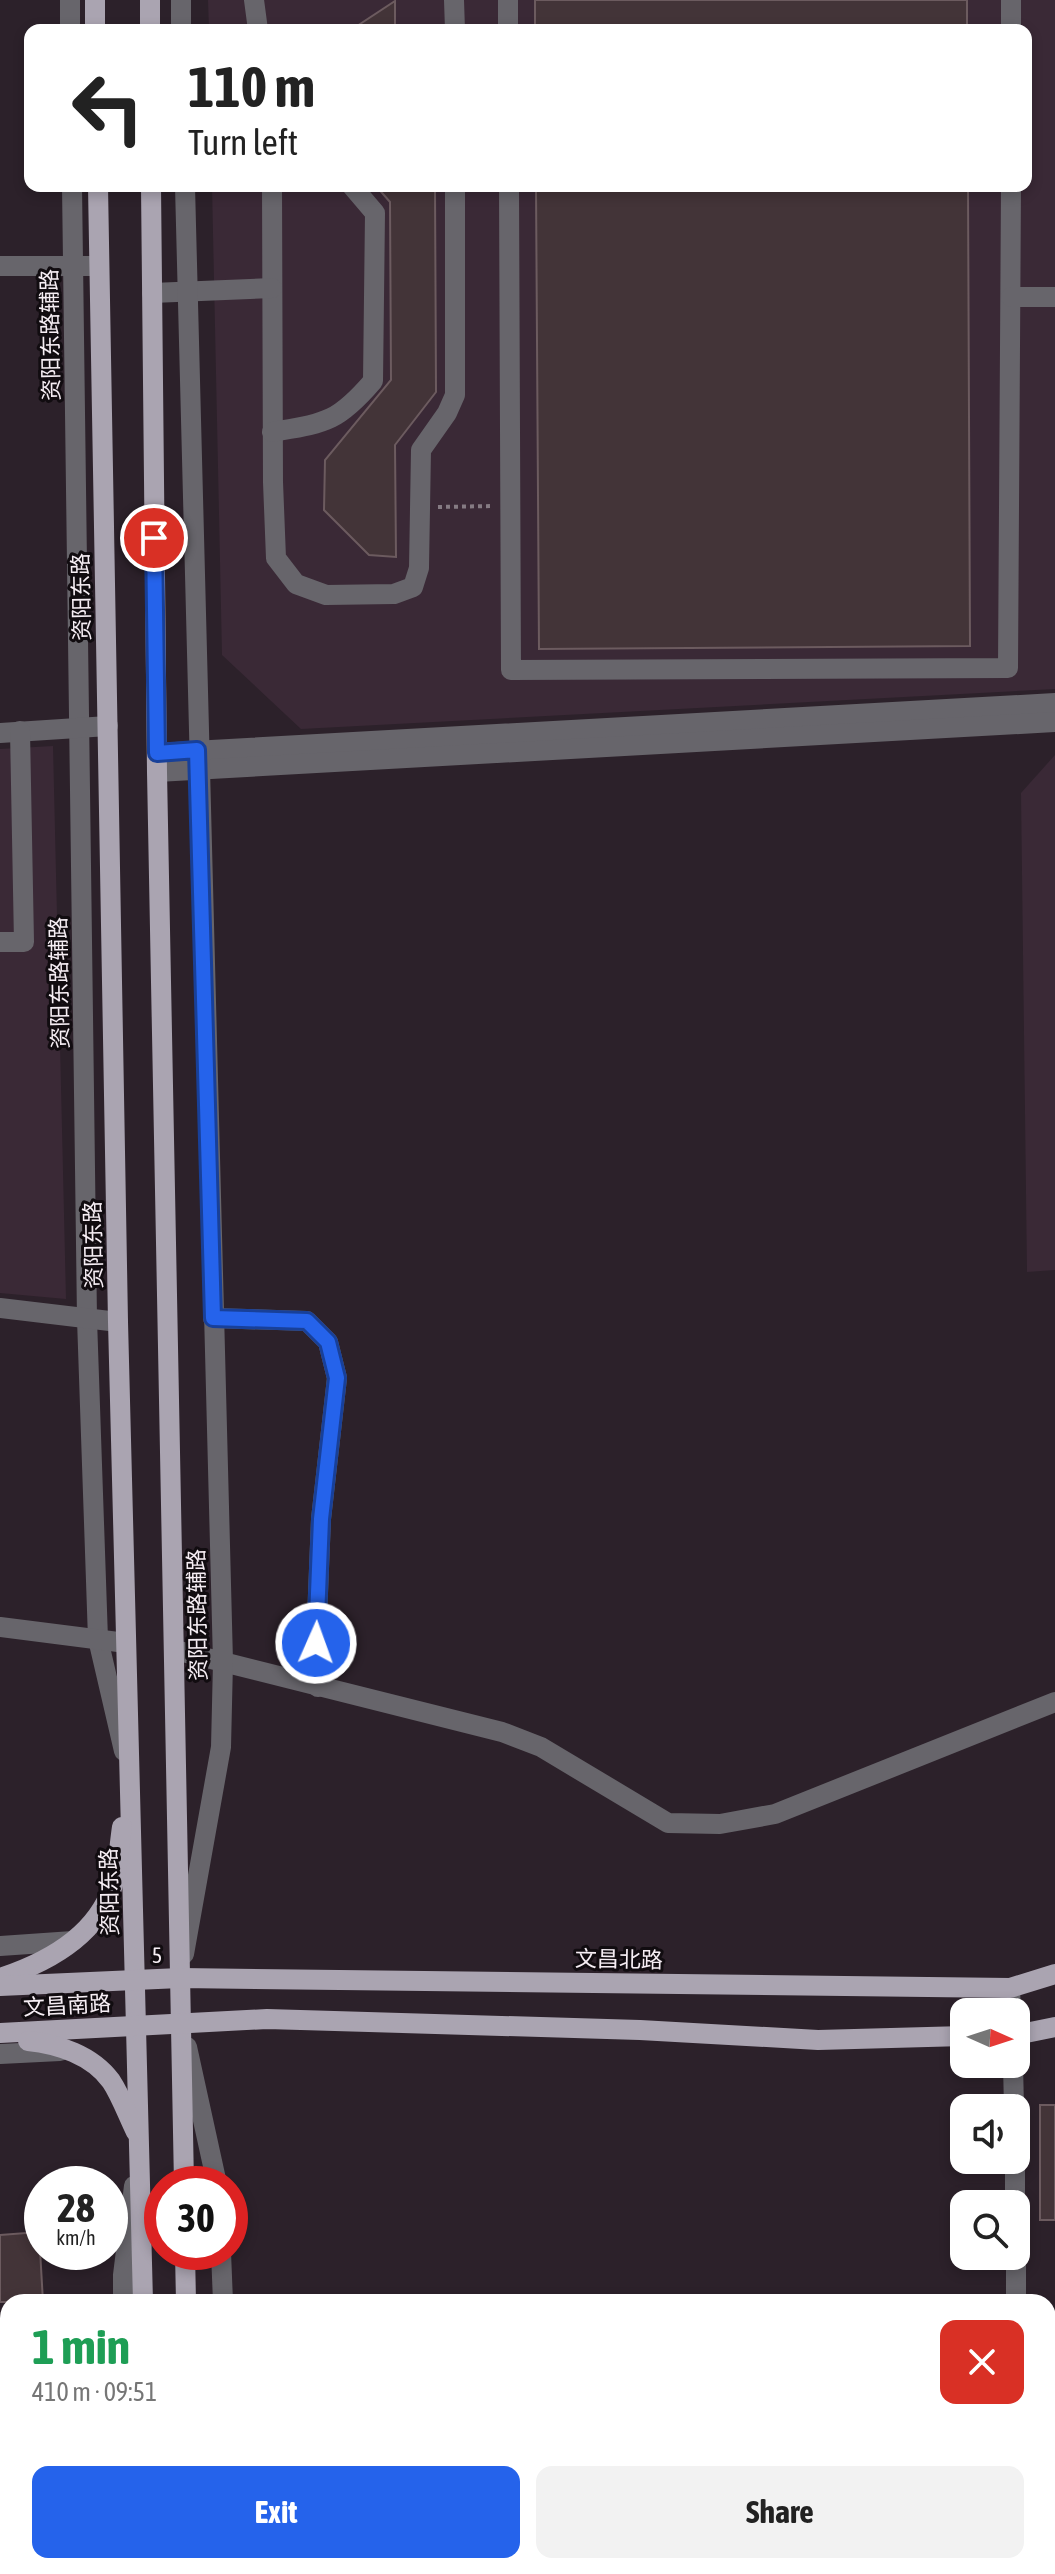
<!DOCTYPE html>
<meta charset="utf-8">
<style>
:root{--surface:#fff;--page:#f2f2f2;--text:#222;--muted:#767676;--accent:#2563eb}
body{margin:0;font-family:"Asap Condensed","Noto Sans SC",sans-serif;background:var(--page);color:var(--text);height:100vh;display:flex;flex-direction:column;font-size:30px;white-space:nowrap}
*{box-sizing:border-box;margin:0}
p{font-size:26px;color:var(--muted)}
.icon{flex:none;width:44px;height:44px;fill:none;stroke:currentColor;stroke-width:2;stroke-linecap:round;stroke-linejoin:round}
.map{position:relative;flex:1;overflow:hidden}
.drawer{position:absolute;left:0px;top:2294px;width:1056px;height:280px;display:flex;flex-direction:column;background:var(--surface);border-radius:24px 24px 0 0;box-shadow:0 4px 12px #0003}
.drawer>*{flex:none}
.banner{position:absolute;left:24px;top:24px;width:1008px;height:168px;border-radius:16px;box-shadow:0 4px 12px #0003;background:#fff;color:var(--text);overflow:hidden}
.needle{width:52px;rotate:93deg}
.fabs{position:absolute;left:950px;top:1998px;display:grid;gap:16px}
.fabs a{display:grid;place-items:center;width:80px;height:80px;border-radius:16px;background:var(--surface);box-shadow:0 4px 12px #0003;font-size:40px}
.speed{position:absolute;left:24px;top:2166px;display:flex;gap:16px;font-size:40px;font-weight:700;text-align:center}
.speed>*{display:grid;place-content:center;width:104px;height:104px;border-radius:50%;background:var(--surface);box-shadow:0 4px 12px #0003;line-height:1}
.speed small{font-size:20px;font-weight:400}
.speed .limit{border:12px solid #d22;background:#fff;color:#111}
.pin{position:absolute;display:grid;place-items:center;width:68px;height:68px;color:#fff;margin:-34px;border:4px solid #fff;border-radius:50%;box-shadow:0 2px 8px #0007}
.me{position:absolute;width:88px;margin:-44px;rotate:2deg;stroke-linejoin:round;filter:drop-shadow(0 0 6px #0008)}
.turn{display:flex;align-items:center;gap:28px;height:168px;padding:0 32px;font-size:36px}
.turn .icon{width:104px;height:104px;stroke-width:2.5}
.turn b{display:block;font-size:56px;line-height:68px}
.round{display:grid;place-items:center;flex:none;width:84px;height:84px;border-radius:16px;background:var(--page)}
.headline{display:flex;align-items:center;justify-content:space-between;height:136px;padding:0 32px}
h1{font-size:48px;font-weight:700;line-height:60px;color:#1e9e55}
.action{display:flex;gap:16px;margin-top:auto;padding:16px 32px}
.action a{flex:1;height:92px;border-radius:16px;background:var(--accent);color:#fff;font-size:32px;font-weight:700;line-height:92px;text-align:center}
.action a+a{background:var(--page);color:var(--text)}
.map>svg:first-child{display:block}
.built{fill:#3a2936}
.building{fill:#433438;stroke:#6c5b5f;stroke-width:2}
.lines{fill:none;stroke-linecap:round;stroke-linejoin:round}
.path{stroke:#857b83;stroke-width:4;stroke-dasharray:4 4;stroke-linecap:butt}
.minor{stroke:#67656b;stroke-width:20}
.major{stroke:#aaa4b1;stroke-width:20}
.route-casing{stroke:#184099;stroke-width:20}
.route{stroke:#2563eb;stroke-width:14}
.labels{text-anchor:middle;stroke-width:6;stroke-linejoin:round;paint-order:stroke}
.street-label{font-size:22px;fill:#f6eef4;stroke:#110c10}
</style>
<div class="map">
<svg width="1055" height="2574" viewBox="0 0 1055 2574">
<rect width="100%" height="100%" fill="#2c212a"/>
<g class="built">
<polygon points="208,0 1055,0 1055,689 301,729 222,655 212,186 1026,186 1026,30 209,30"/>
<polygon points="53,746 66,1299 0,1293 0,749"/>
<polygon points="1055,755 1055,1270 1027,1272 1021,793"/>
</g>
<g class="building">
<rect x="535" y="0" width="432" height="30"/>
<polygon points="395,1 395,30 351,30"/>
<polygon points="376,186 435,186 436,392 395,445 396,557 369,555 324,510 325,460 391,380 390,202"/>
<polygon points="536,186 968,186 970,646 539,649"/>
<rect x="1040" y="2105" width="15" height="115"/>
<polygon points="39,2232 43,2302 0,2302 0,2235"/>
</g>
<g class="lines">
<polyline class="path" points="438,507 494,506"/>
<g class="minor">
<polyline points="70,0 70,30"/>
<polyline points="181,0 181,30"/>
<polyline points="254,0 258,30"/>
<polyline points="454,0 455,30"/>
<polyline points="508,0 508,30"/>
<polyline points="1011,0 1011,30"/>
<polyline points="72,186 87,1319 98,1639 124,1751"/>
<polyline points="272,186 273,482 276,558 296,584 326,595 394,594 413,587 419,568 421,450 447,413 455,395 455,186"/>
<polyline points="509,186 511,670 1008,668 1011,186"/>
<polyline points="0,266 99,266"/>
<polyline points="152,293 272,288"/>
<polyline points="1011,297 1055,297"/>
<path d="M272,432C325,423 337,423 373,381L375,213L352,186"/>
<polyline points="0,733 108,726"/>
<polyline points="157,753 1055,703"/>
<polyline points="157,772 1055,722"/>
<polyline points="0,942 24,942 20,731"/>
<polyline points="0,1308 118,1322"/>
<polyline points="213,1318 307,1321 328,1342 337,1378 321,1519 316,1643 318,1687"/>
<polyline points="0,1627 126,1643"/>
<polyline points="175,1650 502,1732 541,1747 668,1823 720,1824 775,1814 1055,1702"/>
<polyline points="0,1946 73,1941"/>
<polyline points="184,1954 221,1747 223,1662 185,186"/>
<polyline points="1010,1988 1011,2012"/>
<polyline points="187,2047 217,2184"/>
<polyline points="0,2054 60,2051"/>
<polyline points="1013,2064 1014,2108"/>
<polyline points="1015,2160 1015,2204"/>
<polyline points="221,2252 223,2302"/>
<polyline points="1016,2256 1016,2302"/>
<polyline points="123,2302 123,2275 134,2186"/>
<polyline points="0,2375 8,2374"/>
<polyline points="0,2527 8,2558"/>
<polyline points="124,2566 124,2574"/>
<polyline points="231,2566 232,2574"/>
<polyline points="1020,2566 1020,2574"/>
</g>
<g class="major">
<polyline points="95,0 95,30"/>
<polyline points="150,0 150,30"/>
<polyline points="98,186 118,1322 143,2302"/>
<polyline points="151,186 157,772 184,2184"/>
<path d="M0,1978C46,1963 95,1937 112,1888C118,1870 119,1847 122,1827"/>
<polyline points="0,1986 180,1978 1010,1988 1055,1974"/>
<polyline points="0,2033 267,2019 640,2030 818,2040 964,2036"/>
<polyline points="1016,2035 1055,2027"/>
<path d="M28,2041C58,2044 92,2055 111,2081C121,2096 128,2116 136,2132"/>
<polyline points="185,2252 186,2302"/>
<polyline points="149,2566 149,2574"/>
<polyline points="190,2566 190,2574"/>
</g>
</g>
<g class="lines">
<defs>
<polyline id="route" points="154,538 157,753 197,750 213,1318 307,1321 328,1342 337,1378 321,1519 316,1643"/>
</defs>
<use href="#route" class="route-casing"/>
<use href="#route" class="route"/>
</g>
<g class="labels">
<g class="street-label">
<text transform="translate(50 335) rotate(-91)" y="8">资阳东路辅路</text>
<text transform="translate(81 597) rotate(-91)" y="8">资阳东路</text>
<text transform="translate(59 983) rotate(-91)" y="8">资阳东路辅路</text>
<text transform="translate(93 1245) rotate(-91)" y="8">资阳东路</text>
<text transform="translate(197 1615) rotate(-91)" y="8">资阳东路辅路</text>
<text transform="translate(109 1892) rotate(-91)" y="8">资阳东路</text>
<text transform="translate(157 1955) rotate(-1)" y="8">5</text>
<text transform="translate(619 1959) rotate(1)" y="8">文昌北路</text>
<text transform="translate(67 2005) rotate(-3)" y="8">文昌南路</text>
</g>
</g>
</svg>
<div class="fabs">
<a><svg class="needle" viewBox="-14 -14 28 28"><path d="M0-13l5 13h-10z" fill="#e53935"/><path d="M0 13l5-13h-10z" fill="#767676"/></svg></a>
<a><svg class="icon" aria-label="sound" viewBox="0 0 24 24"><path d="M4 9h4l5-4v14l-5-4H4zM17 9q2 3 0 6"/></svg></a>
<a><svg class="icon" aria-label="search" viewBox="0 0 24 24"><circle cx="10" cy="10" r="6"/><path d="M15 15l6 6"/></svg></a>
</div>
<div class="speed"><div>28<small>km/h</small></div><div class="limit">30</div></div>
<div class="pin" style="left:154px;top:538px;background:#d93025"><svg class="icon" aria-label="arrive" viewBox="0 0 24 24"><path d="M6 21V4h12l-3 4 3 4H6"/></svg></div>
<svg class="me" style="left:316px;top:1643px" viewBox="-20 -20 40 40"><circle r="17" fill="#2563eb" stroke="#fff" stroke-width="3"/><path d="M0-11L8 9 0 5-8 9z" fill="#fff"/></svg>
<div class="banner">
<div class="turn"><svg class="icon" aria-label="left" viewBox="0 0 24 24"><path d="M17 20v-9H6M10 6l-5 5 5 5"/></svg><div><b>110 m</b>Turn left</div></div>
</div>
<section class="drawer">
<div class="headline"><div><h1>1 min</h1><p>410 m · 09:51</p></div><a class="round" style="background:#d93025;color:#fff"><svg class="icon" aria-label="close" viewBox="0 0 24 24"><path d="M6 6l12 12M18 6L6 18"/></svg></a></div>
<div class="action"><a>Exit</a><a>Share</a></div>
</section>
</div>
